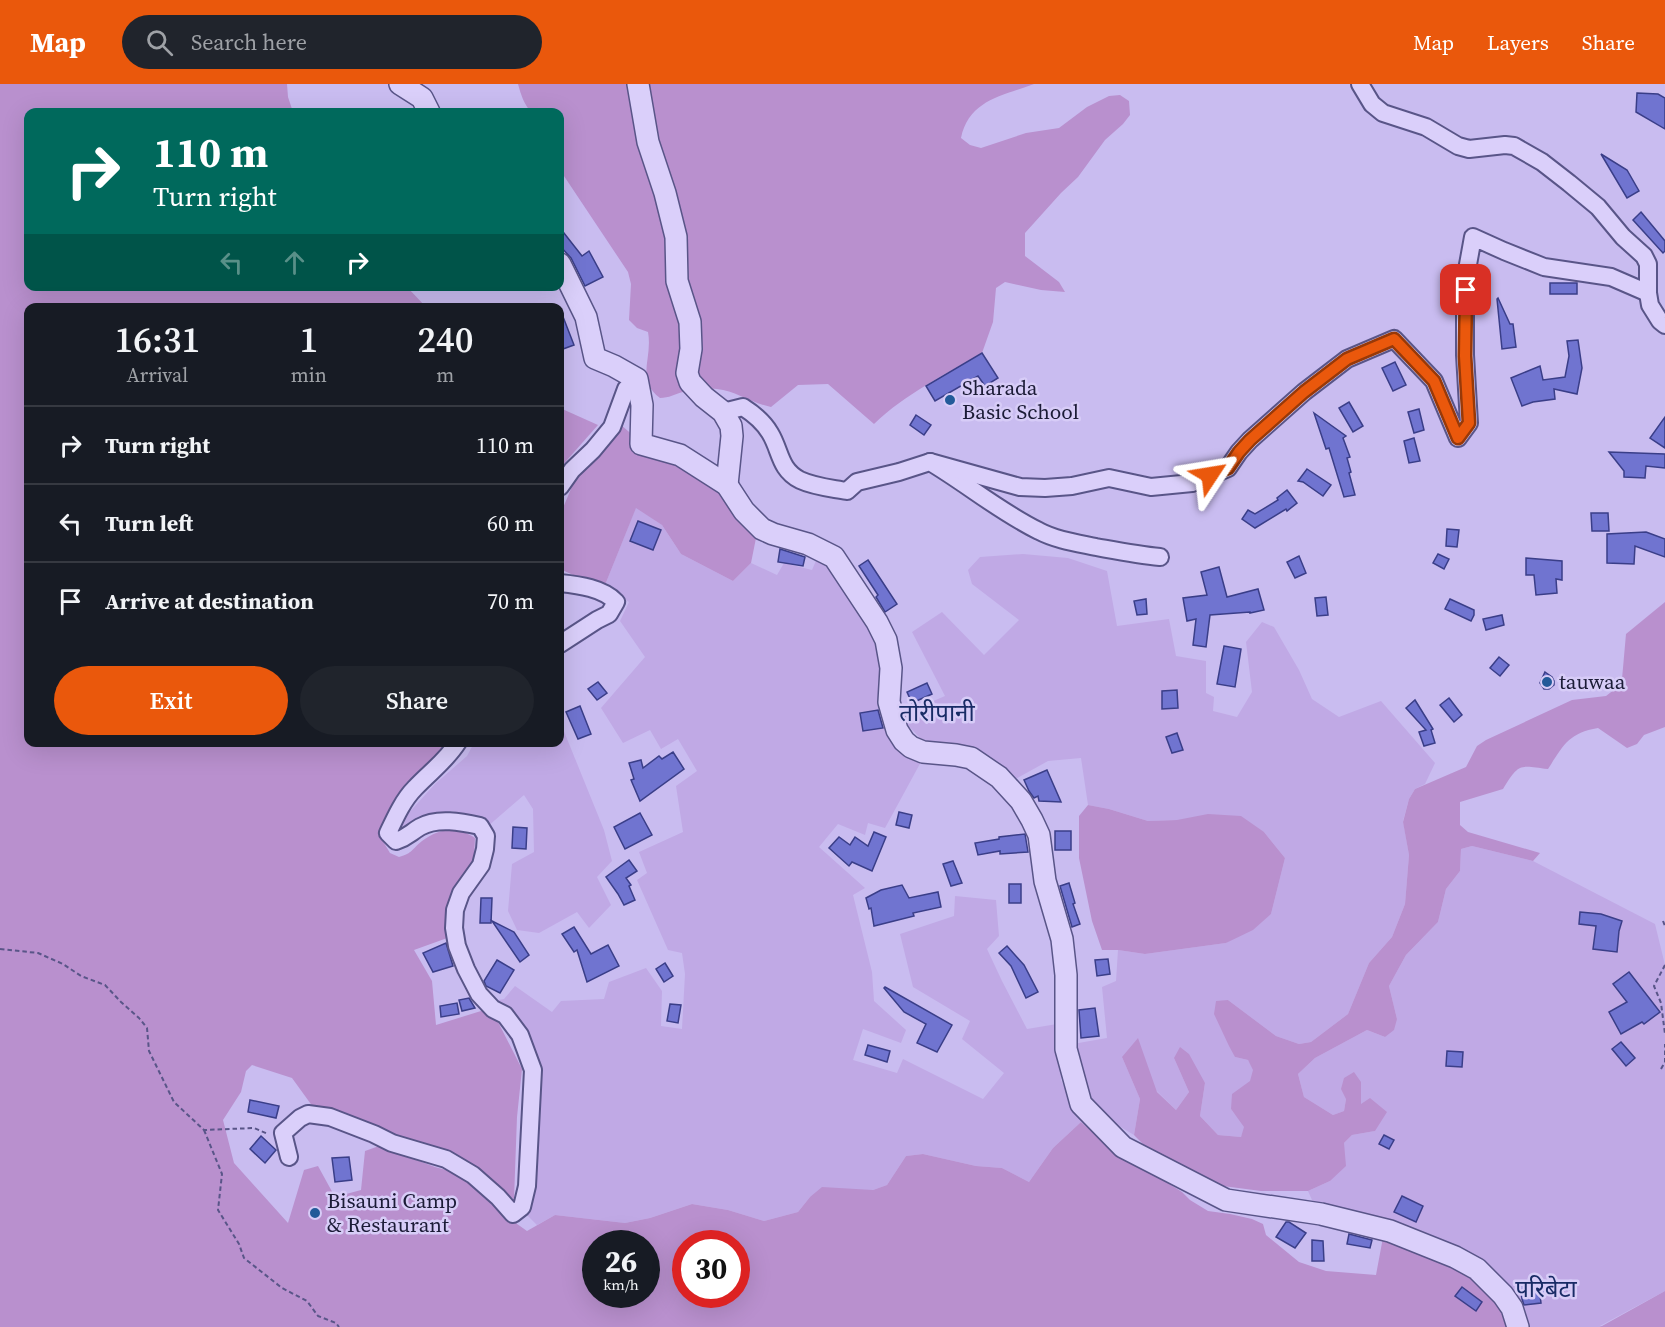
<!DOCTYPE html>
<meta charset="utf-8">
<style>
:root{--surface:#171b24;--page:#20242c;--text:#f1f3f6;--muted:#9ea1a6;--line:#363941;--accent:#ea580c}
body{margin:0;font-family:"Source Serif 4","Noto Sans Devanagari",serif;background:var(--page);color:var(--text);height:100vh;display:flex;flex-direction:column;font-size:22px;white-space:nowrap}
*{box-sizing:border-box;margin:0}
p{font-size:20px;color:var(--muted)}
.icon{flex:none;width:33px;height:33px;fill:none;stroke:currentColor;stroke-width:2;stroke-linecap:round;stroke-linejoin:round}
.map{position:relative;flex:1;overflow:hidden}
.side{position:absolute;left:24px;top:219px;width:540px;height:444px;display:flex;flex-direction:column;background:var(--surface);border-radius:12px;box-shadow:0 6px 24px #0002}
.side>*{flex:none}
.hud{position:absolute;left:24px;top:24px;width:540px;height:183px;border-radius:12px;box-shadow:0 6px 24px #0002;background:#00695c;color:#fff;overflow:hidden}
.speed{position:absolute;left:582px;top:1146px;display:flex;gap:12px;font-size:30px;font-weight:700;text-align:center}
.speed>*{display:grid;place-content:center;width:78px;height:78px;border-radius:50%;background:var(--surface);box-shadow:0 6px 24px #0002;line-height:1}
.speed small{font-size:15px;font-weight:400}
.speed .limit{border:9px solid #d22;background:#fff;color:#111}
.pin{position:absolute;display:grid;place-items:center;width:51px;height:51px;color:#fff;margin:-26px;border-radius:12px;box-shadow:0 3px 9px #0006}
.me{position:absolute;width:66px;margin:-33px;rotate:57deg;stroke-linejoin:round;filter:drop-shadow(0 0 4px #0008)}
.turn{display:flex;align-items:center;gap:21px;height:126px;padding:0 30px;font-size:27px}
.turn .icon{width:78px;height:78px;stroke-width:2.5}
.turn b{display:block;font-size:42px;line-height:51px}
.lanes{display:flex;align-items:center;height:57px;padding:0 30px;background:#0003;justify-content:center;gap:30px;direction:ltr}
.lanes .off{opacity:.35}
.eta{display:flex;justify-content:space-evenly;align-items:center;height:102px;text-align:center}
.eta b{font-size:36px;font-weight:600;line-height:42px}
.action{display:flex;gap:12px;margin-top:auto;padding:12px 30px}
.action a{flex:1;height:69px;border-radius:36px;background:var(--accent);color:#fff;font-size:24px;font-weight:600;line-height:69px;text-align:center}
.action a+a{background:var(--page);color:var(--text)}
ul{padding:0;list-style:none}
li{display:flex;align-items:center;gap:18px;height:78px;padding:0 30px;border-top:2px solid var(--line)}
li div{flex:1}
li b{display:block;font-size:22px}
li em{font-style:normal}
header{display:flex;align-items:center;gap:36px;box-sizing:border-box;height:84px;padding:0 30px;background:var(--accent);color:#fff}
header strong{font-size:28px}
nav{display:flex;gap:33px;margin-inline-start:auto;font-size:21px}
.search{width:420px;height:54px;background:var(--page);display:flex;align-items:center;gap:15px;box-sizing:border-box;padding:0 21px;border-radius:33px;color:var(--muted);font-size:22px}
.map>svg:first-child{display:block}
.farmland{fill:#c0a9e5}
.green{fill:#b990ce;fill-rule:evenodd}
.building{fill:#7074d0;stroke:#3a3e88;stroke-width:1.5}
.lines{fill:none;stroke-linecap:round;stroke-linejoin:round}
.minor-casing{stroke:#595588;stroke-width:20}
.tertiary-casing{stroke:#595588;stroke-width:24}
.path{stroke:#595588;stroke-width:2;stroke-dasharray:4.5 3;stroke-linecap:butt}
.minor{stroke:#dacffa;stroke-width:16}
.tertiary{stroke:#dacffa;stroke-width:21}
.route-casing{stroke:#983908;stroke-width:15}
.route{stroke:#ea580c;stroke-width:10}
.poi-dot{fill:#225a99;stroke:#d7ccf7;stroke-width:2}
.labels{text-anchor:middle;stroke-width:5;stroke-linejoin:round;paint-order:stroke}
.poi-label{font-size:21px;fill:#1b1b36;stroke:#d7ccf7;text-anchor:start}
.quarter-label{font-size:24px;fill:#182b65;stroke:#d7ccf7}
</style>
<header>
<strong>Map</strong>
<div class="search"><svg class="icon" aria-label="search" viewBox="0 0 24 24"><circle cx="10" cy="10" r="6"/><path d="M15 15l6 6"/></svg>Search here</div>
<nav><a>Map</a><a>Layers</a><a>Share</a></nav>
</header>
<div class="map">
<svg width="1665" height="1243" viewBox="0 0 1665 1243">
<rect width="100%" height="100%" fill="#c9bcf0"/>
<g class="farmland">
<polygon points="636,423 662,441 681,470 733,497 751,479 777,491 784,479 812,486 818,472 831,480 880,560 883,610 922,676 885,744 868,739 865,751 838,740 819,763 865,804 853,811 872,888 874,917 906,946 901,959 863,945 853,976 897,989 903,975 983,1015 1004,989 962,955 970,937 913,903 900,850 954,832 955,812 996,816 999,852 987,865 1002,897 1027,945 1057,940 1061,996 1081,1038 1053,1064 1029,1098 1002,1084 976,1082 923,1070 906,1072 887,1101 873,1106 810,1113 798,1128 764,1137 728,1126 692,1120 650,1134 625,1139 555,1131 537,1141 525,1129 537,983 493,917 504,915 515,902 552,928 561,917 604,915 609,898 646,884 662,907 661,942 682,945 685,890 682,869 668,866 637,796 647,789 639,768 683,748 676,702 697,687 678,655 661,665 650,646 623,659 601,624 645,573 620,537 629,518 605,501"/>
<polygon points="1023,470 1068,474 1107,487 1117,542 1169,535 1176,572 1206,577 1206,609 1214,613 1213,627 1237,633 1252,608 1246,558 1262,538 1274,543 1299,586 1312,615 1339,633 1381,617 1435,679 1425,700 1415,705 1409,715 1403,737 1409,771 1405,820 1392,853 1369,879 1348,930 1311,958 1299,960 1276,952 1228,916 1235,973 1248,976 1254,986 1251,997 1231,1025 1245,1043 1241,1053 1218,1051 1200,1032 1205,999 1174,974 1189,1008 1176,1026 1122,973 1140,1015 1134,1051 1099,1030 1084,1011 1073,960 1107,954 1102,903 1116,897 1118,866 1145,870 1226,859 1271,830 1285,774 1264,748 1177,736 1148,737 1109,725 1088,721 1081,674 1048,677 1012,697 983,668 945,663 920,654 906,639 903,630 945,612 912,548 942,528 984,571 1019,536 972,500 968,486 980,473"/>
<polygon points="560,621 564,627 561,640 604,746 612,777 597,793 611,821 589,844 577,828 539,849 517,846 508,827 512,780 534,768 533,725 524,711 487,743 471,733 452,727 422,733 399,748 396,743 435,700 467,672 474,659 560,658"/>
<polygon points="1472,762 1533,777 1655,840 1665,881 1665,1207 1598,1243 1530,1243 1523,1229 1312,1116 1308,1107 1330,1097 1344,1059 1352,1051 1375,1047 1361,1021 1361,998 1346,1015 1344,1027 1333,1031 1304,1013 1298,990 1315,974 1367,946 1385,953 1397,935 1389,902 1406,871 1438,838 1446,805 1460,787 1461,765"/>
</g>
<g class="green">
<path d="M0,0H287L288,13L293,28H28V202L407,203L426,223L28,224V658L452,659L387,738L381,754L390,769L399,773C413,769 412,765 422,757C440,744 457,742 475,754L474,773L450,853L414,866L432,897L436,941L481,927L484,921L498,938L522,985L517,1033L514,1115L452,1071L413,1059L313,1023L292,994L252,981L246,987L241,1008L223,1036L234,1079L288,1139L304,1086L318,1082L335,1113L361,1106L365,1067L379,1062L435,1083L457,1089L499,1127L527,1147L555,1131L625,1139L650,1134L692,1120L728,1126L764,1137L798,1128L810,1113L822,1103L873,1106L887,1101L906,1072L923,1070L976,1082L1002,1084L1029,1098L1053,1064L1081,1038L1108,1062L1182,1108L1190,1116L1208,1127L1230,1130L1252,1135L1263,1140L1266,1151L1299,1178L1326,1187L1376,1191L1384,1148L1473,1189L1496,1212L1511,1243H0ZM596,1160H646V1210H596ZM686,1160H736V1210H686Z"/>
<path d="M518,0H1034C1002,12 969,16 961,54L970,61L981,64L1026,49L1059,44L1087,23L1109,12L1120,11L1129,17L1130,31L1123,40L1105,56L1078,93L1061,109L1025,149V172L1059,198L1065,208L1041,206L1005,198L996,204L993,238L982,269C946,290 905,310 874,340L828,300L798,301L771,323C751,319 736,307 717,305C707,304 693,306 683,308C675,310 669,314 660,314C635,295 653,275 648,248L637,244L629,236L631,200L628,188L560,86V28H531C524,20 521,11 518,0Z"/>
<polygon points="560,324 598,341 560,384"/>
<polygon points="621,341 642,359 660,373 695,392 716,400 758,444 751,479 733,497 681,470 662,441 636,424 605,501 582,495 560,485 560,431 576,393"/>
<path d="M1665,518V643L1644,651L1637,660L1627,664L1598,644C1568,649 1563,662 1548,685C1519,681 1519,679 1503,705L1460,718V741L1468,748L1540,769L1533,777L1472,762L1461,765L1460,787L1446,805L1438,838L1406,871L1389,902L1397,935L1394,946L1385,953L1367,946L1315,974L1298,990L1304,1013L1333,1031L1344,1027L1346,1015L1341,1005L1344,994L1354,988L1361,998V1020L1370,1014L1387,1028L1375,1047L1352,1051L1344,1059L1346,1082L1330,1097L1308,1107H1261L1223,1102L1185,1086L1143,1060L1134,1051L1140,1015L1122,973L1138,954L1157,1008L1176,1026L1189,1008L1174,974L1180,963L1189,970L1205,999L1200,1032L1218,1051L1241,1053L1244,1043L1231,1025L1232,1010L1250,997L1253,986L1248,976L1235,973L1229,962L1214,930L1216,917L1228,916L1276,952L1299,960L1311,958L1348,930L1369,879L1392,853L1405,820L1409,771L1403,738L1409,715L1415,705L1466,683L1477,662L1486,656L1572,616L1606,612L1615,605L1622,595L1626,550Z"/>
<polygon points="1088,721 1109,725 1148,737 1177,736 1208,730 1241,732 1264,748 1285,774 1271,830 1253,846 1226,859 1145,870 1118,866 1102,866 1092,837 1079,774 1079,732"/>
<polygon points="1665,1207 1665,1243 1598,1243 1602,1242"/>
</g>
<g class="building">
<polygon points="1637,9 1658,10 1665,14 1665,45 1636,28"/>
<polygon points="1601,70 1627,86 1639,107 1627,114"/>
<polygon points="1641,128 1665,157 1665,167 1663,169 1633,136"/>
<polygon points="560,144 582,172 589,167 603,193 585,202 571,174 560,162"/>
<rect x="1550" y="199" width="27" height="11"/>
<polygon points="1498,214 1510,240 1513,240 1516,263 1502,265 1497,215"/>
<polygon points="560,225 574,261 563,265 560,257"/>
<polygon points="1578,256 1582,284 1577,310 1554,305 1555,315 1533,318 1522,322 1511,294 1540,282 1543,296 1565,293 1569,272 1567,257"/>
<polygon points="982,269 998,294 985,302 978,292 935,317 926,302"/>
<polygon points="1395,278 1406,301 1393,307 1382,284"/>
<polygon points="1349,318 1363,342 1353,348 1339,324"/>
<polygon points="1419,325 1424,346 1414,349 1408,328"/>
<polygon points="1314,329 1346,352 1343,354 1350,373 1347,374 1351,388 1349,389 1355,411 1344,413 1329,364 1326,365"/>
<polygon points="916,331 931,341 924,351 910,341"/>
<polygon points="1665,333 1665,364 1650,354"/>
<polygon points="1414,354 1420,377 1409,379 1404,357"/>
<polygon points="1609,368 1665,370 1665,384 1646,382 1645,394 1624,393 1624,387"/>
<polygon points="1307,385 1331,401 1323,412 1303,398 1298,397"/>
<polygon points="1287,406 1297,419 1287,427 1286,425 1255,444 1242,435 1248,426 1255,430 1278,416 1277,414"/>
<polygon points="1591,429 1608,429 1609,447 1592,447"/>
<polygon points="638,437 661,446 653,466 630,457"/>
<polygon points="1447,445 1459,446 1457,463 1446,462"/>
<polygon points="1646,448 1665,455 1665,473 1635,462 1634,480 1607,479 1607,450"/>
<polygon points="780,465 805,473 803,482 778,478"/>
<polygon points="1438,470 1449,475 1444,485 1433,479"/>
<polygon points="1299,472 1306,489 1295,494 1287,478"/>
<polygon points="1526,474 1562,477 1562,496 1556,495 1557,509 1536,511 1534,491 1526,491"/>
<polygon points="868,476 897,520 885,528 876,513 878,511 859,482"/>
<polygon points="1219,483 1227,513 1258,505 1264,526 1250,529 1250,528 1210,531 1206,563 1193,561 1196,535 1187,537 1183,514 1207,511 1201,488"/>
<polygon points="1326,513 1328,531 1317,532 1315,514"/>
<polygon points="1146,515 1147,530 1137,531 1134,517"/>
<polygon points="1450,515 1474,526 1474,531 1471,537 1445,525"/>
<polygon points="1502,531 1504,541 1486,546 1483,535"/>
<polygon points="1224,562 1241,565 1235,603 1217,600"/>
<polygon points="1499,573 1509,581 1500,592 1490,584"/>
<polygon points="1545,588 1552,593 1554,597 1554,601 1549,605 1544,605 1540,599"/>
<polygon points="598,598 607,609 597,616 588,605"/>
<polygon points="927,599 932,610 912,619 907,608"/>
<polygon points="1177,606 1178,624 1162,625 1162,607"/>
<polygon points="1449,614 1462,631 1454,638 1440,621"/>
<polygon points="1415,616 1433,645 1431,646 1435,659 1424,662 1419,648 1426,646 1406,624"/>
<polygon points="580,622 591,650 578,655 566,628"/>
<polygon points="878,626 883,644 863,647 860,629"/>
<polygon points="1177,649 1183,666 1172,669 1166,653"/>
<polygon points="673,668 684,685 640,717 631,696 634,695 629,679 641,676 643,684 659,672 662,675"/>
<polygon points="1047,686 1061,718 1039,717 1038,712 1034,714 1029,707 1024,696"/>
<polygon points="899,728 912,731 909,744 896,741"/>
<polygon points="640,729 652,751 625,765 614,743"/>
<polygon points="513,743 527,744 526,765 512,764"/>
<rect x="1055" y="747" width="16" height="19"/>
<polygon points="874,748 886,753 872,787 852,778 849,782 829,764 839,753 850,761 855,753 868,762"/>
<polygon points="1025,750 1028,768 1000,770 1000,767 978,771 975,759 999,755 999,753"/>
<polygon points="629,776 637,787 626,794 631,801 629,802 635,816 624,821 618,810 606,793"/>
<polygon points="953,777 962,799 951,802 943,780"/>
<polygon points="1069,799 1075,819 1073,820 1080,840 1072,843 1060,802"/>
<rect x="1009" y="800" width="12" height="19"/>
<polygon points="902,801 909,814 938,808 941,823 913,829 914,832 874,842 871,824 869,825 866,814 881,806"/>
<polygon points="481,814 492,814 491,839 480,839"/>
<polygon points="1580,828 1601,830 1622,837 1619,847 1617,868 1593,865 1596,842 1579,840"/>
<polygon points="492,837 514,848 529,871 520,878"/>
<polygon points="574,843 591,870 608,861 619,882 587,898 577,866 574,868 562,850"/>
<polygon points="446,859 453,882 433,888 423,869"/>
<polygon points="1007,862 1024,881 1038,908 1026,914 1011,882 999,869"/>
<polygon points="1108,875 1110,890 1097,892 1095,876"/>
<polygon points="497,876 514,886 500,909 486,902 484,897"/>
<polygon points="665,879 673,892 664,898 656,885"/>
<polygon points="1629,888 1660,928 1644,940 1642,938 1621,950 1609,928 1627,918 1613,900"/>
<polygon points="885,903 952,941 937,968 917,959 926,940 904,928 884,904"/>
<polygon points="469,914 475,924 462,927 459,916"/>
<polygon points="457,919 459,930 441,933 440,922"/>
<polygon points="670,920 681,921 678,939 667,937"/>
<polygon points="1095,924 1099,952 1081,954 1079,926"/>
<polygon points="1621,958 1635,974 1626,982 1612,965"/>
<polygon points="868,961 890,967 887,978 865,971"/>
<polygon points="1447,967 1463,968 1462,983 1446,982"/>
<polygon points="250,1016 279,1022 276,1034 248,1028"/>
<polygon points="1384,1051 1394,1056 1389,1065 1379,1060"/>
<polygon points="261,1052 276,1066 265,1079 250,1065"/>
<polygon points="349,1073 352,1096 335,1098 332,1074"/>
<polygon points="1402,1112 1423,1122 1416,1138 1394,1128"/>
<polygon points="1286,1138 1289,1138 1306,1149 1295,1164 1276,1153"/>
<polygon points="1349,1150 1372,1156 1370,1164 1347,1160"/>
<polygon points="1312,1156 1323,1157 1324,1177 1312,1177"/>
<polygon points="1566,1198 1567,1206 1540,1211 1541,1219 1524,1221 1522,1215 1520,1202"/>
<polygon points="1462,1203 1482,1218 1476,1227 1455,1212"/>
</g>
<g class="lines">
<defs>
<g id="minor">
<polyline points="1360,0 1372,20 1383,29 1426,43 1458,62 1469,65 1505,61 1514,62 1542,78 1569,99 1598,123 1623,153 1644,172 1648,180 1648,209 1650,221 1660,237 1665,241"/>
<path d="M723,328L743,323C754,330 763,337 770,349C781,367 779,385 800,396C815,403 831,404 847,407L857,398L899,388L930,378C967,400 1000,428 1039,447C1056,456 1077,459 1096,463C1118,467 1138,471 1160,473"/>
<polyline points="930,378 1020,403 1045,404 1072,402 1109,394 1151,403 1192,399 1228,384 1239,368 1250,356 1304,308 1347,275 1394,255 1434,297 1458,354 1469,339 1465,271 1465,226 1467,186 1473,153 1504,167 1544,183 1611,193 1648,209"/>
<polyline points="560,403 572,386 593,366 612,343 626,305 637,295"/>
<path d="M560,499C579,501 603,504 616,518L609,530L597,536L560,560"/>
<path d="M289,1073L283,1049L300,1034L308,1030L330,1033L374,1050L392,1059L446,1075L473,1091L498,1113L513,1130L522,1123L527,1102L533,986L520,951L505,931L493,925L479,910L466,885L457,862L454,844L455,826L461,809L481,781L485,765L486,752L480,742C462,738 437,733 420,743C410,749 408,753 396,757L388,749C395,734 403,716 415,704C430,688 446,677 458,658"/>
</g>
<g id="tertiary">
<polyline points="400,0 422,14 429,28"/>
<polyline points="638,0 648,58 665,109 676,153 677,197 690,238 691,265 687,289 690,298 704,313 723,328 731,342 732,352 727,401"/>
<polyline points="560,180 586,233 595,274 614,282 637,295 642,321 641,360 680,371 727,401 744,427 762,445 773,450 808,460 834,473 877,538 886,556 891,584 889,618 897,646 904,657 911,663 923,668 956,671 971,674 999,693 1021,717 1032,736 1039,751 1045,797 1062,855 1066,891 1066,965 1081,1020 1123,1063 1226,1116 1321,1130 1390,1147 1455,1173 1477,1185 1503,1211 1512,1224 1518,1243"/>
</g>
</defs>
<use href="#minor" class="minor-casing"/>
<use href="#tertiary" class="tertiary-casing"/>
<g class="path">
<polyline points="1663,837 1665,842"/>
<polyline points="0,865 38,869 63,880 81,892 105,901 121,918 139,934 147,944 149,967 174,1018 204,1046 254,1044 268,1050"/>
<polyline points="1665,881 1654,902 1661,919 1665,950"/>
<polyline points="1661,985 1665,978 1665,960"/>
<polyline points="204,1046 222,1090 218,1126 239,1160 244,1174 282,1204 307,1217 318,1232 336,1239 339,1243"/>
</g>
<use href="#minor" class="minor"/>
<use href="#tertiary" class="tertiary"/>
</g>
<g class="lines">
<defs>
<polyline id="route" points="1210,391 1228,384 1239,368 1250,356 1304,308 1347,275 1394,255 1434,297 1458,354 1469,339 1465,272 1466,206"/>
</defs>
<use href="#route" class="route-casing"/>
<use href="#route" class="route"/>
</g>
<g class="poi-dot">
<circle cx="950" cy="316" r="6"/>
<circle cx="1547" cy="598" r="6"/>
<circle cx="315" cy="1129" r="6"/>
</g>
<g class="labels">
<g class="poi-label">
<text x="962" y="311">Sharada<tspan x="962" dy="24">Basic School</tspan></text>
<text x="1559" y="605">tauwaa</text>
<text x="327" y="1124">Bisauni Camp<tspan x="327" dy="24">&amp; Restaurant</tspan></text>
</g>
<g class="quarter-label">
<text x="937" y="637">तोरीपानी</text>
<text x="1546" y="1213">परिबेटा</text>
</g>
</g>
</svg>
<div class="speed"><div>26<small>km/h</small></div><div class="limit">30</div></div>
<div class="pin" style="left:1466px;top:206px;background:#d93025"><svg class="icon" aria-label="arrive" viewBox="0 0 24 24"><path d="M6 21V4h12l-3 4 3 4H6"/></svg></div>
<svg class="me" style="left:1210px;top:391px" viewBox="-20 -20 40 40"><path d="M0-17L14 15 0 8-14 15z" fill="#ea580c" stroke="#fff" stroke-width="4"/></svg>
<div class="hud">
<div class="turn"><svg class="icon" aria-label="right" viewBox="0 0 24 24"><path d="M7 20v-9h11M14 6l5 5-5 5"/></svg><div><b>110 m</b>Turn right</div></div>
<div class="lanes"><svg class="icon off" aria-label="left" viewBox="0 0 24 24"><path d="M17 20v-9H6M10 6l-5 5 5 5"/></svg><svg class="icon off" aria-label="ahead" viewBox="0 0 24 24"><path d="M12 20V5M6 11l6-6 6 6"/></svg><svg class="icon" aria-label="right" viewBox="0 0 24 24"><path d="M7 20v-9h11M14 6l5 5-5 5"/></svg></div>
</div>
<section class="side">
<div class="eta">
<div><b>16:31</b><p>Arrival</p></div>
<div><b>1</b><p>min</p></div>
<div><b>240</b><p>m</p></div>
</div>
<ul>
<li><svg class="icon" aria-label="right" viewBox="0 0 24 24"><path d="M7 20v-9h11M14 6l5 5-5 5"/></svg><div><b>Turn right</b></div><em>110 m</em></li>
<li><svg class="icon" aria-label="left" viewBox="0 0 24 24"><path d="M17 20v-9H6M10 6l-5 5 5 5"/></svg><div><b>Turn left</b></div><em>60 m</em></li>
<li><svg class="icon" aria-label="arrive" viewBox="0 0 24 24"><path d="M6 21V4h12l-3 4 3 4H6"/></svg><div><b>Arrive at destination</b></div><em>70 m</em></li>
</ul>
<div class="action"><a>Exit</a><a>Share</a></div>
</section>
</div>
